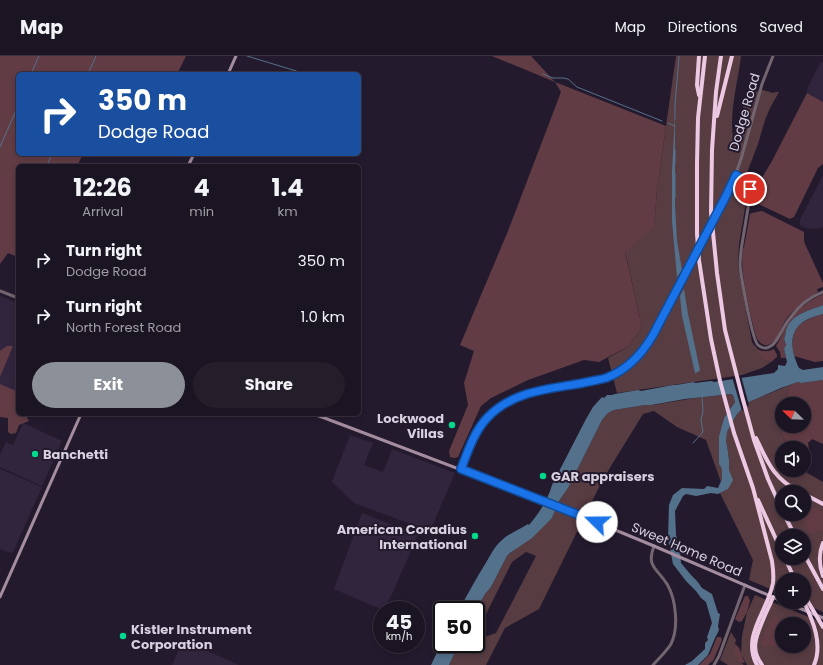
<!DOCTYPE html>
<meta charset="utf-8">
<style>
:root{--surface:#1b1422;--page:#241d2a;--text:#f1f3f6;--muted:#a09ea5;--line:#393340;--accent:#8c9099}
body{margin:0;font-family:Poppins,sans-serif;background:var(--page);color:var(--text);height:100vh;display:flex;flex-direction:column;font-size:15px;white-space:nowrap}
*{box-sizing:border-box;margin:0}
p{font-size:13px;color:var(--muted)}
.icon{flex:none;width:22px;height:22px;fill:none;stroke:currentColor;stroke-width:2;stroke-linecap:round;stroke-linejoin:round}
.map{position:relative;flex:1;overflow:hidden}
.details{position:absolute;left:16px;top:108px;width:345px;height:252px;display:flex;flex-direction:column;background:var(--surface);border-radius:6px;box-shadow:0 2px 6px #0003,0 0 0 1px var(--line)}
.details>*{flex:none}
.banner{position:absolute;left:16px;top:16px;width:345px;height:84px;border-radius:6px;box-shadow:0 2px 6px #0003,0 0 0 1px var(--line);background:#1a4fa0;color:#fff;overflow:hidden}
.needle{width:26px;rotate:293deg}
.buttons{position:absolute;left:775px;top:341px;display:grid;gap:8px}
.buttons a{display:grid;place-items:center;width:36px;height:36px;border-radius:50%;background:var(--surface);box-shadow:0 2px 6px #0003,0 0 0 1px var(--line);font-size:20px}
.speed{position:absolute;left:373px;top:545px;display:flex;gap:8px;font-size:20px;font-weight:700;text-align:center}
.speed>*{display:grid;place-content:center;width:52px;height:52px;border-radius:50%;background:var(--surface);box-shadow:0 2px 6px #0003,0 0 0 1px var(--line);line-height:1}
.speed small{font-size:10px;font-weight:400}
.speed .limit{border:2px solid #111;border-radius:6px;background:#fff;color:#111}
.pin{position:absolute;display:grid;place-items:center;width:34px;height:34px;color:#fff;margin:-17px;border:2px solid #fff;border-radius:50%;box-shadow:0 1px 4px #0007}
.me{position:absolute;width:44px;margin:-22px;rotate:292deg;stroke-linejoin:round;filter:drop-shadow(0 0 3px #0008)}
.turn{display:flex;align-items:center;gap:14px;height:84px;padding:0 16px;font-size:18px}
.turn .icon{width:52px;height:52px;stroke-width:2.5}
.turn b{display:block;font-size:28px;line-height:34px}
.eta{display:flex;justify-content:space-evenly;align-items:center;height:68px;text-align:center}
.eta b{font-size:24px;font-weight:700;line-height:28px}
.action{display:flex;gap:8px;margin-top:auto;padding:8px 16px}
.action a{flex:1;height:46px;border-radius:24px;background:var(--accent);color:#fff;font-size:16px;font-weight:700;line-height:46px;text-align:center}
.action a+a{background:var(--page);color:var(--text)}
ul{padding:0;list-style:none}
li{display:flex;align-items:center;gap:12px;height:56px;padding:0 16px}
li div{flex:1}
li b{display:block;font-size:15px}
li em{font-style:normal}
header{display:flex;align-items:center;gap:24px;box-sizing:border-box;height:56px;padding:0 20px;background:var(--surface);border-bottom:1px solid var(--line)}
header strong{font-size:19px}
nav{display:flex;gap:22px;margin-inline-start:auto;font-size:14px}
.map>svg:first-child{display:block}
.built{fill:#31253e}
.green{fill:#573c42;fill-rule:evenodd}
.forest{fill:#623c45}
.water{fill:#54718c}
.pier{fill:#241a2e}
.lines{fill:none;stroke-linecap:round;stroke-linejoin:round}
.stream{stroke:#54718c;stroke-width:1}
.tertiary{stroke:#73656f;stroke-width:3}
.secondary{stroke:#a48d9e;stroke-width:3}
.motorway{stroke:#ecc8e3;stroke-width:4}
.route-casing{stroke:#114b97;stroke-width:10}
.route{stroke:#1a73e8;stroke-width:7}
.poi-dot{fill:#00d98c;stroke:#241a2e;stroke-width:1.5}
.labels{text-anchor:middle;stroke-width:4;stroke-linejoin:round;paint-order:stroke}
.street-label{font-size:13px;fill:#d7d1df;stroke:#241a2e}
.poi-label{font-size:13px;font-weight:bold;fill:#d7d1df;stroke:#241a2e;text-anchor:start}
</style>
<header>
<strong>Map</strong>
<nav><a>Map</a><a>Directions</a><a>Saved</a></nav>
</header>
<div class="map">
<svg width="823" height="609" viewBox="0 0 823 609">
<rect width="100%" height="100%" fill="#241a2e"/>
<g class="built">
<polygon points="822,6 823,7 823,46 807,37 807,33 820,7"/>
<polygon points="823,119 823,171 815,173 805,172 800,169 800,164"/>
<polygon points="0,240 18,247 18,358 17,363 0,356"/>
<polygon points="23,367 62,385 42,430 0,411 0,399 6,386 13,389"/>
<polygon points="350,379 373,387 364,409 383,416 392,393 455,417 430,475 354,447 332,426"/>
<polygon points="0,413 42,431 13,496 11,497 0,493"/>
<polygon points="362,457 418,479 392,538 383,554 334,533"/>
<polygon points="183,584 239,609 172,609"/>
</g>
<g class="green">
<path d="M676,0H741C738,26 729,56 733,82L748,38L763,34L773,37L776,36H779L770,52L765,64L758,88L743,127L747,134V140L739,188L738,210L752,286C754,289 755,290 757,292C761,298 762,305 771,306L762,312L742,319L617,337L608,302L629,290L642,271L625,195L654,170L657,133Z"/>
<path d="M790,329L784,348H782L781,365L782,379L787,387L780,391L782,394V414H802L823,426V556L800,546H804V524H782V538L749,524L753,504L720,437L728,433L729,404L727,389L726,386L727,376L737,358L749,346ZM782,436H804V458H782ZM782,480H804V502H782Z"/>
<polygon points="731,338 733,339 735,346 724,362 719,380 719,407 722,413 722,424 721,426 706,384 677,371 654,355 643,358 603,423 539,553 505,572 486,609 449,609 459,588 476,588 476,584 496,577 536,500 526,496 512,506 476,578 476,554 485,538 491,531 507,500 552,462 559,445 568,432 602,364 608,357 614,354 645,349 653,349 695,342"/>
<path d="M755,539L823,567V609H747L741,598L742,580L747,556ZM782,568H804V590H782Z"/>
<polygon points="731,576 736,584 734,591 738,606 740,606 744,609 728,609 720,604"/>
</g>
<g class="forest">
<polygon points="0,0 186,0 177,18 18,18 18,98 83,98 77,110 18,110 18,201 8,197 0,208"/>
<polygon points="492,0 531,0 555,26 666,70 657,133 654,171 625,196 642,271 629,290 599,306 584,304 528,324 491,342 481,350 458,401 454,402 450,401 449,395 468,349 464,327 474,295 460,289 508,175 561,36 555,26"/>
<polygon points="807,37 823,46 823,108 818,112 794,161 790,163 756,147 754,145 755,134 763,120 772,105"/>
<path d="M762,155L804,176V185L805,188L823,227V231L817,233L818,236C807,243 795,252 787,262C781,270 779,284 770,288C763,292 758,285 756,280C751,262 737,206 744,191L750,158L752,157Z"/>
<path d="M823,238V249C811,254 794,257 787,271C785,275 786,279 784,283L786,290L784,293L786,302H781L780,296L776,290C780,284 782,277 786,270C793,256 809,244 823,238Z"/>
<path d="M823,258V305L815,306L794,300C788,273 799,265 823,258Z"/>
<polygon points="7,290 13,290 0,321 0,295"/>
<path d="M757,293C763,296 768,296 774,293L777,299V301L771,306L763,304L759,297Z"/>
<polygon points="823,324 823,388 812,383 808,387 809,394 805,408 804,407 804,392 790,392 782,379 781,365 782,357 782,370 804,370 804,348 784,348 790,329 798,326 801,327"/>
<polygon points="0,328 18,336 18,358 30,358 27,362 29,365 19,369 16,377 11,378 8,376 8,362 0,361"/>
<polygon points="804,446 823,456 823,474 815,477 810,477 804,466 795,458 804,458"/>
<polygon points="745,540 748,540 750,545 747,556 742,565 739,566 735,563"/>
<path d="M774,559L779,563L782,580V590H788L792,595L787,594L775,590H761C764,577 766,570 774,559Z"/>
<polygon points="717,581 721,581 722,584 713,605 711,606 708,609 699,609 710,598"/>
<path d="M735,588C742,592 740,600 745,606L743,607L740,606H738C736,599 732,594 735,588Z"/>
</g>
<g class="water">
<polygon points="675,59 675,148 677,185 682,214 677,221 672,165 672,116"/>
<polygon points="684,233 688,258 700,314 698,316 695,317 682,260 680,240"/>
<path d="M823,249V258C816,260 809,262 803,266C787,277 792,298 799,312L803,314L823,311V324L801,327L798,326L781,332L749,346L737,358L727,376L726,386L727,389L729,404V414L733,424L728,433L718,438L711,437L696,440L686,438L683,440L675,455L676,479L679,493L680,495L681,507L691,519L697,525L702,532L712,538L718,557L720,558L718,570L719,574L715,582L708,599L698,609H685L692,605L705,593V587L708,584L707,581L712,567L706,546L701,542L696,535L686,525L673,508L668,482L669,449L673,439L682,432L704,433L707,430L718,432L722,423V413L719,408V380L724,362L735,346L733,339L731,338L685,343L651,349H645L614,354L608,357L602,364L568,432L559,445L552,462L532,482L510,497L507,500L491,531L485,538L476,554H459C468,537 477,521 487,505C491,498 495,490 501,485C509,477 519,474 528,468L529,469C539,457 548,444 552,429L586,363L593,351L602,341L604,342L607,339H612L615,338L638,334L641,335L673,329H676L694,326L695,327L711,325L714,326L774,317L778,313V309L785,310L787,306L784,293L786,289L784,283C786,279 785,275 787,271C794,257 811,254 823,249Z"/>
<polygon points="442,586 442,588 459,588 449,609 431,609"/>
</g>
<polygon class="pier" points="741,320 749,349 742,355 732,321"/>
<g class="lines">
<g class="stream">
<polyline points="247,0 306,18"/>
<polyline points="31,18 39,0"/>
<polyline points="88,18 96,0"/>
<polyline points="543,18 553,22 563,22 568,23 577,31 662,65"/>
<polyline points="675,63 675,49 679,0"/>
<polyline points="668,67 675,70"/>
<polyline points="0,91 18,50"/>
<polyline points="675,107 675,94"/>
<polyline points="47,110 52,98"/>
<polyline points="675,141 675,118"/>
<polyline points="693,387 703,376 701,364 703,355 702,341"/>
</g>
<g class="tertiary">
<path d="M736,119C743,122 748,126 750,134C751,139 749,146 748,152C746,164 744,176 742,188C741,195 740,202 740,209C741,220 752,284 758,289C761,292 766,293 769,291C778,288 783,269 790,262C798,251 810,241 823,236"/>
<polyline points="0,235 18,242"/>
<path d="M461,413C465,401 469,388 476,376C495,344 521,338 556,331C570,329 584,326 598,324C624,316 640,303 653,279L733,126L741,103L762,28L773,0"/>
<path d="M653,609C659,602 666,596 671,588C679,572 676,543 667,528C657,512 646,511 654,490"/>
<polyline points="714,609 719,600 745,529"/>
</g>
<g class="secondary">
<polyline points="228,18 236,0"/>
<polyline points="188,110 194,98"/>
<polyline points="314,358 567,454 654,490 782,545"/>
<polyline points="0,541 81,358"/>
<polyline points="785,546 823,562"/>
</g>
<g class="motorway">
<path d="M705,0L698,62L697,107V178L699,204L711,283L720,325L734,377L753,432L772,505C773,512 774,519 773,527C768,555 741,580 757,609"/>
<polyline points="721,0 716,36 712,94 711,156 717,217 725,274 742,340 754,384 768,423 782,454"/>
<polyline points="699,39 697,29 699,0"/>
<polyline points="717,60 732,0"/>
<path d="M756,382C768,407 774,423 800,436"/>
<polyline points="804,438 823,448"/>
<polyline points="758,444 782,496"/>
<polyline points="784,458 795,480"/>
<path d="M823,487C818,499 819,509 823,520"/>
<polyline points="804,498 823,533"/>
<polyline points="785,502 795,524"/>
<polyline points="804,539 823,571"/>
<path d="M804,546C813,565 823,588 814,609"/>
<path d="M762,609C750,593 756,581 763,564C766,556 770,549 773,541"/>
</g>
</g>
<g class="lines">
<defs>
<path id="route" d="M597,466L461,413C468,395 474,376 487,362C512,335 549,333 583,327C591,325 599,324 606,322C627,314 642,298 653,279L725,142L736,119L744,124L750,133"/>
</defs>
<use href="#route" class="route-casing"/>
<use href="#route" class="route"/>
</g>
<g class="poi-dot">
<circle cx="452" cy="369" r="4"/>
<circle cx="35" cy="398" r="4"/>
<circle cx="543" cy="420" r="4"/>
<circle cx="475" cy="480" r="4"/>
<circle cx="123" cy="580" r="4"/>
</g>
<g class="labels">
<g class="street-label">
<text transform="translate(744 56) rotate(-74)" y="5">Dodge Road</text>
<text transform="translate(687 493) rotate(23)" y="5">Sweet Home Road</text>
</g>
<g class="poi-label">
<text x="444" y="367" text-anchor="end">Lockwood<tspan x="444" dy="15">Villas</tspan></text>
<text x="43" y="403">Banchetti</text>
<text x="551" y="425">GAR appraisers</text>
<text x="467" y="478" text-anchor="end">American Coradius<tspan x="467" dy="15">International</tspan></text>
<text x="131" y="578">Kistler Instrument<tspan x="131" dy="15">Corporation</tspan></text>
</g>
</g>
</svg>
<div class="buttons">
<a><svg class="needle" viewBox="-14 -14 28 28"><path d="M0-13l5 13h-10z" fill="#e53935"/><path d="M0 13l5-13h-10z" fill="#a09ea5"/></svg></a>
<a><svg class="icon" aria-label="sound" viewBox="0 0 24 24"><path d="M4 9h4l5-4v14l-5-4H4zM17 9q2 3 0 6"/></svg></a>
<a><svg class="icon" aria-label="search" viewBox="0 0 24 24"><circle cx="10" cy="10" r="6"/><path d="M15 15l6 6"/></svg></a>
<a><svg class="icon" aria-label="layers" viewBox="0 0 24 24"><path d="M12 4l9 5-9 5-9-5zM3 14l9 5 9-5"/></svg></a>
<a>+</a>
<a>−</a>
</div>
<div class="speed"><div>45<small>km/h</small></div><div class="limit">50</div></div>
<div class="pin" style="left:750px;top:133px;background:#d93025"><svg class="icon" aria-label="arrive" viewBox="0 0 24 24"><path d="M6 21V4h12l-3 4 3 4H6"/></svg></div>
<svg class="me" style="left:597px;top:466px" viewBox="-20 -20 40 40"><circle r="19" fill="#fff"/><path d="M0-13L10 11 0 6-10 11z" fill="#1a73e8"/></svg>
<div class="banner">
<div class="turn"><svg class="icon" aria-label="right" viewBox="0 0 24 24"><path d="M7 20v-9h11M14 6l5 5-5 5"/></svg><div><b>350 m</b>Dodge Road</div></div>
</div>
<section class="details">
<div class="eta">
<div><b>12:26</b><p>Arrival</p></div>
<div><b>4</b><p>min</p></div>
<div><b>1.4</b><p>km</p></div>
</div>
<ul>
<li><svg class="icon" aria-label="right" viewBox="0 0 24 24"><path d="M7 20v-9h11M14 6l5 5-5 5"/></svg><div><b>Turn right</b><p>Dodge Road</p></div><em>350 m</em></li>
<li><svg class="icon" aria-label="right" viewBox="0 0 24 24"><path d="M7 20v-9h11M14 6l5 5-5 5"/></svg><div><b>Turn right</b><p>North Forest Road</p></div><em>1.0 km</em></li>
</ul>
<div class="action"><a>Exit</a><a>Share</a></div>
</section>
</div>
